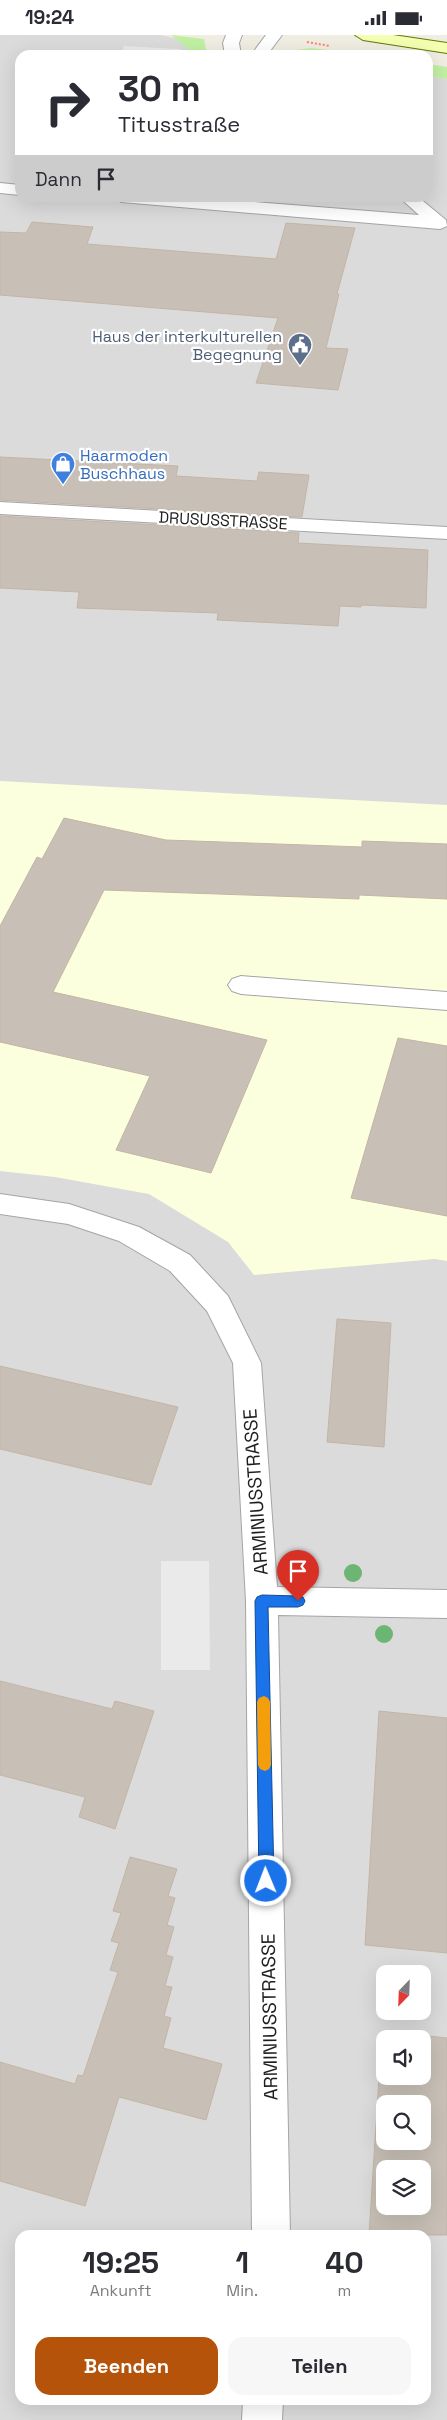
<!DOCTYPE html>
<html lang="de">
<meta charset="utf-8">
<style>
:root{--surface:#fff;--page:#f7f7f7;--text:#2b2b33;--muted:#7c7c81;--accent:#b45309}
body{margin:0;font-family:"Space Grotesk",sans-serif;background:var(--page);color:var(--text);height:100vh;display:flex;flex-direction:column;font-size:19px;white-space:nowrap}
*{box-sizing:border-box;margin:0}
p{font-size:16px;color:var(--muted)}
.icon{flex:none;width:28px;height:28px;fill:none;stroke:currentColor;stroke-width:2;stroke-linecap:round;stroke-linejoin:round}
.map{position:relative;flex:1;overflow:hidden}
.panel{position:absolute;left:15px;top:2195px;width:416px;height:175px;display:flex;flex-direction:column;background:var(--surface);border-radius:15px;box-shadow:0 5px 20px #0002}
.panel>*{flex:none}
.banner{position:absolute;left:15px;top:15px;width:418px;height:152px;border-radius:15px;box-shadow:0 5px 20px #0002;background:#fff;color:var(--text);overflow:hidden}
.needle{width:32px;rotate:203deg}
.fabs{position:absolute;left:376px;top:1930px;display:grid;gap:10px}
.fabs a{display:grid;place-items:center;width:55px;height:55px;border-radius:10px;background:var(--surface);box-shadow:0 5px 20px #0002;font-size:25px}
.pin{position:absolute;display:grid;place-items:center;width:42px;height:42px;color:#fff;margin:-51px -21px;border-radius:50% 50% 50% 0;rotate:-45deg;box-shadow:0 0 5px #0007}
.pin .icon{rotate:45deg}
.me{position:absolute;width:55px;margin:-28px;rotate:359deg;stroke-linejoin:round;filter:drop-shadow(0 0 4px #0008)}
.turn{display:flex;align-items:center;gap:18px;height:105px;padding:0 20px;font-size:22px}
.turn .icon{width:65px;height:65px;stroke-width:2.5}
.turn b{display:block;font-size:35px;line-height:42px}
.then{display:flex;align-items:center;height:48px;padding:0 20px;background:#0003;gap:10px;font-size:19px}
.eta{display:flex;justify-content:space-evenly;align-items:center;height:85px;text-align:center}
.eta b{font-size:30px;font-weight:800;line-height:35px}
.cta{display:flex;gap:10px;margin-top:auto;padding:10px 20px}
.cta a{flex:1;height:58px;border-radius:15px;background:var(--accent);color:#fff;font-size:20px;font-weight:800;line-height:58px;text-align:center}
.cta a+a{background:var(--page);color:var(--text)}
.status{display:flex;justify-content:space-between;align-items:center;height:35px;padding:0 25px;background:var(--surface);direction:ltr}
.status svg{height:14px;fill:currentColor}
.map>svg:first-child{display:block}
.residential{fill:#dcdbdb;fill-rule:evenodd}
.education{fill:#fcffdd}
.grass{fill:#c2f0a3}
.parking{fill:#eaeaea}
.building{fill:#c8c0b6;stroke:#c3b5a4;fill-rule:evenodd}
.lines{fill:none;stroke-linecap:round;stroke-linejoin:round}
.service-casing{stroke:#a5a5a5;stroke-width:2}
.minor-casing{stroke:#a5a5a5;stroke-width:2}
.secondary-casing{stroke:#617a00;stroke-width:2}
.path{stroke:#ff8465;stroke-width:2;stroke-dasharray:2 2;stroke-linecap:butt}
.service{fill:#fff;fill-rule:evenodd}
.minor{fill:#fff;fill-rule:evenodd}
.secondary{fill:#f4ffb2;fill-rule:evenodd}
.tree{fill:#6cb573}
.route{fill:#1a73e8;stroke:#114b97}
.slow{fill:#f59e0b}
.labels{text-anchor:middle;stroke-width:4.5;stroke-linejoin:round;paint-order:stroke}
.far-service-label{font-size:16px;fill:#4e5e75;stroke:#fff;text-anchor:end}
.far-shop-label{font-size:16px;fill:#366cbe;stroke:#fff;text-anchor:start}
.far-street-label{font-size:16px;fill:#1e1e1e;stroke:#fff}
.street-label{font-size:19px;fill:#1e1e1e;stroke:#fff}
</style>
<div class="status"><b>19:24</b><svg viewBox="0 0 49 12"><path d="M0 12V9h3v3zM5 12V6h3v6zM10 12V3h3v9zM15 12V0h3v12zM26 1h20v11H26zM47 4h2v5h-2z"/></svg></div>
<div class="map">
<svg width="447" height="2385" viewBox="0 0 447 2385">
<rect width="100%" height="100%" fill="#f0ede3"/>
<path class="residential" d="M0,0H161L179,4L204,20H20V162H428V41L447,44V2385H0ZM385,1939H422V1976H385ZM385,2004H422V2041H385ZM385,2069H422V2106H385ZM385,2134H422V2171H385ZM20,2200H426V2365H20Z"/>
<polygon class="education" points="0,746 447,770 447,1226 435,1224 254,1240 228,1207 149,1159 55,1142 0,1136"/>
<g class="grass">
<polygon points="171,0 204,4 207,20 195,20"/>
<polygon points="311,13 369,20 287,20 296,15"/>
<polygon points="428,29 447,32 447,44 428,41"/>
</g>
<g class="parking">
<polygon points="124,11 180,14 188,20 120,20"/>
<polygon points="161,1526 209,1526 210,1635 161,1635"/>
</g>
<g class="building">
<polygon points="32,187 93,192 87,209 276,224 286,188 355,193 337,259 339,259 326,313 348,314 338,355 256,348 278,283 0,260 0,197 26,198"/>
<polygon points="0,422 178,431 176,441 257,446 259,437 309,440 302,482 0,465"/>
<polygon points="0,481 299,498 298,508 428,515 426,573 361,570 361,572 340,571 338,591 217,585 218,578 77,573 79,557 0,553"/>
<polygon points="64,783 166,805 362,812 362,806 447,809 447,864 359,860 359,864 104,855 53,957 267,1005 211,1138 116,1115 150,1041 0,1007 0,891 37,822 42,824"/>
<polygon points="398,1003 447,1011 447,1181 351,1163"/>
<polygon points="337,1284 391,1288 384,1412 327,1407"/>
<polygon points="0,1331 178,1372 151,1450 0,1414"/>
<polygon points="0,1646 112,1674 115,1666 154,1676 115,1794 79,1782 85,1762 0,1740"/>
<polygon points="379,1676 447,1683 447,1918 365,1910"/>
<polygon points="130,1822 177,1834 168,1861 175,1863 167,1890 174,1892 166,1920 173,1922 165,1951 172,1952 164,1981 171,1983 163,2013 222,2029 206,2085 119,2062 85,2171 0,2146 0,2027 75,2049 78,2040 83,2041 118,1937 110,1935 119,1908 111,1906 121,1878 113,1876"/>
<path d="M382,1996L447,2003V2200H369ZM385,2004H422V2041H385ZM385,2069H422V2106H385ZM385,2134H422V2171H385Z"/>
</g>
<g class="lines">
<defs>
<polygon id="service" points="241,941 447,957 447,975 241,959 232,956 228,950 232,944"/>
<g id="minor">
<polygon points="226,0 242,0 239,8 241,20 225,20 223,8"/>
<polygon points="266,0 282,0 267,20 251,20"/>
<polygon points="0,148 20,150 20,160 0,158"/>
<polygon points="113,162 192,162 419,180 399,162 418,162 446,185 447,191 440,194 121,167"/>
<polygon points="0,467 447,492 447,504 0,479"/>
<polygon points="0,1159 69,1169 139,1192 190,1220 228,1261 261,1328 277,1552 447,1555 447,1583 278,1580 290,2200 252,2200 246,1566 233,1328 207,1276 170,1236 119,1206 68,1189 0,1179"/>
<polygon points="243,2365 283,2365 282,2385 242,2385"/>
</g>
<polygon id="secondary" points="355,0 393,0 447,8 447,18 363,5"/>
</defs>
<use href="#service" class="service-casing"/>
<use href="#minor" class="minor-casing"/>
<use href="#secondary" class="secondary-casing"/>
<polyline class="path" points="307,7 330,11"/>
<use href="#service" class="service"/>
<use href="#minor" class="minor"/>
<use href="#secondary" class="secondary"/>
</g>
<g class="tree">
<circle cx="353" cy="1538" r="9"/>
<circle cx="384" cy="1599" r="9"/>
</g>
<polygon class="route" points="262,1560 298,1561 303,1562 305,1566 303,1570 298,1572 268,1572 274,1846 271,1851 266,1853 262,1851 259,1846 255,1566 257,1562"/>
<polygon class="slow" points="264,1661 268,1663 270,1667 271,1730 269,1734 265,1736 260,1734 258,1730 257,1667 259,1663"/>
<defs>
<symbol id="civic-pin" viewBox="-11 -11 22 30"><path d="M0 17L-7.5 6A9.5 9.5 0 1 1 7.5 6Z" fill="#5c6f8a" stroke="#fff"/><path d="M-.6-6.5H3V-4.5H.6V-3L4-1V1h2V6H-6V1h2V-1L-.6-3ZM-1.2 2.5V6h2.4V2.5Z" fill="#fff"/></symbol>
<symbol id="shop-pin" viewBox="-11 -11 22 30"><path d="M0 17L-7.5 6A9.5 9.5 0 1 1 7.5 6Z" fill="#3f7fe0" stroke="#fff"/><path d="M-5-2.5h2.3a2.7 3.5 0 0 1 5.4 0H5L5.5 6h-11ZM-1.5-2.5h3a1.5 2.3 0 0 0-3 0Z" fill="#fff"/></symbol>
</defs>
<g fill-rule="evenodd">
<use href="#civic-pin" x="286" y="296" width="28" height="38"/>
<use href="#shop-pin" x="49" y="415" width="28" height="38"/>
</g>
<g class="labels">
<g class="far-service-label">
<text x="282" y="307">Haus der interkulturellen<tspan x="282" dy="18">Begegnung</tspan></text>
</g>
<g class="far-shop-label">
<text x="80" y="426">Haarmoden<tspan x="80" dy="18">Buschhaus</tspan></text>
</g>
<g class="far-street-label">
<text transform="translate(223 485) rotate(3)" y="6">DRUSUSSTRASSE</text>
</g>
<g class="street-label">
<text transform="translate(255 1457) rotate(-94)" y="7">ARMINIUSSTRASSE</text>
<text transform="translate(269 1982) rotate(-91)" y="7">ARMINIUSSTRASSE</text>
</g>
</g>
</svg>
<div class="fabs">
<a><svg class="needle" viewBox="-14 -14 28 28"><path d="M0-13l5 13h-10z" fill="#e53935"/><path d="M0 13l5-13h-10z" fill="#7c7c81"/></svg></a>
<a><svg class="icon" aria-label="sound" viewBox="0 0 24 24"><path d="M4 9h4l5-4v14l-5-4H4zM17 9q2 3 0 6"/></svg></a>
<a><svg class="icon" aria-label="search" viewBox="0 0 24 24"><circle cx="10" cy="10" r="6"/><path d="M15 15l6 6"/></svg></a>
<a><svg class="icon" aria-label="layers" viewBox="0 0 24 24"><path d="M12 4l9 5-9 5-9-5zM3 14l9 5 9-5"/></svg></a>
</div>
<div class="pin" style="left:298px;top:1566px;background:#d93025"><svg class="icon" aria-label="arrive" viewBox="0 0 24 24"><path d="M6 21V4h12l-3 4 3 4H6"/></svg></div>
<svg class="me" style="left:266px;top:1846px" viewBox="-20 -20 40 40"><circle r="17" fill="#1a73e8" stroke="#fff" stroke-width="3"/><path d="M0-11L8 9 0 5-8 9z" fill="#fff"/></svg>
<div class="banner">
<div class="turn"><svg class="icon" aria-label="right" viewBox="0 0 24 24"><path d="M7 20v-9h11M14 6l5 5-5 5"/></svg><div><b>30 m</b>Titusstraße</div></div>
<div class="then">Dann<svg class="icon" aria-label="arrive" viewBox="0 0 24 24"><path d="M6 21V4h12l-3 4 3 4H6"/></svg></div>
</div>
<section class="panel">
<div class="eta">
<div><b>19:25</b><p>Ankunft</p></div>
<div><b>1</b><p>Min.</p></div>
<div><b>40</b><p>m</p></div>
</div>
<div class="cta"><a>Beenden</a><a>Teilen</a></div>
</section>
</div>
